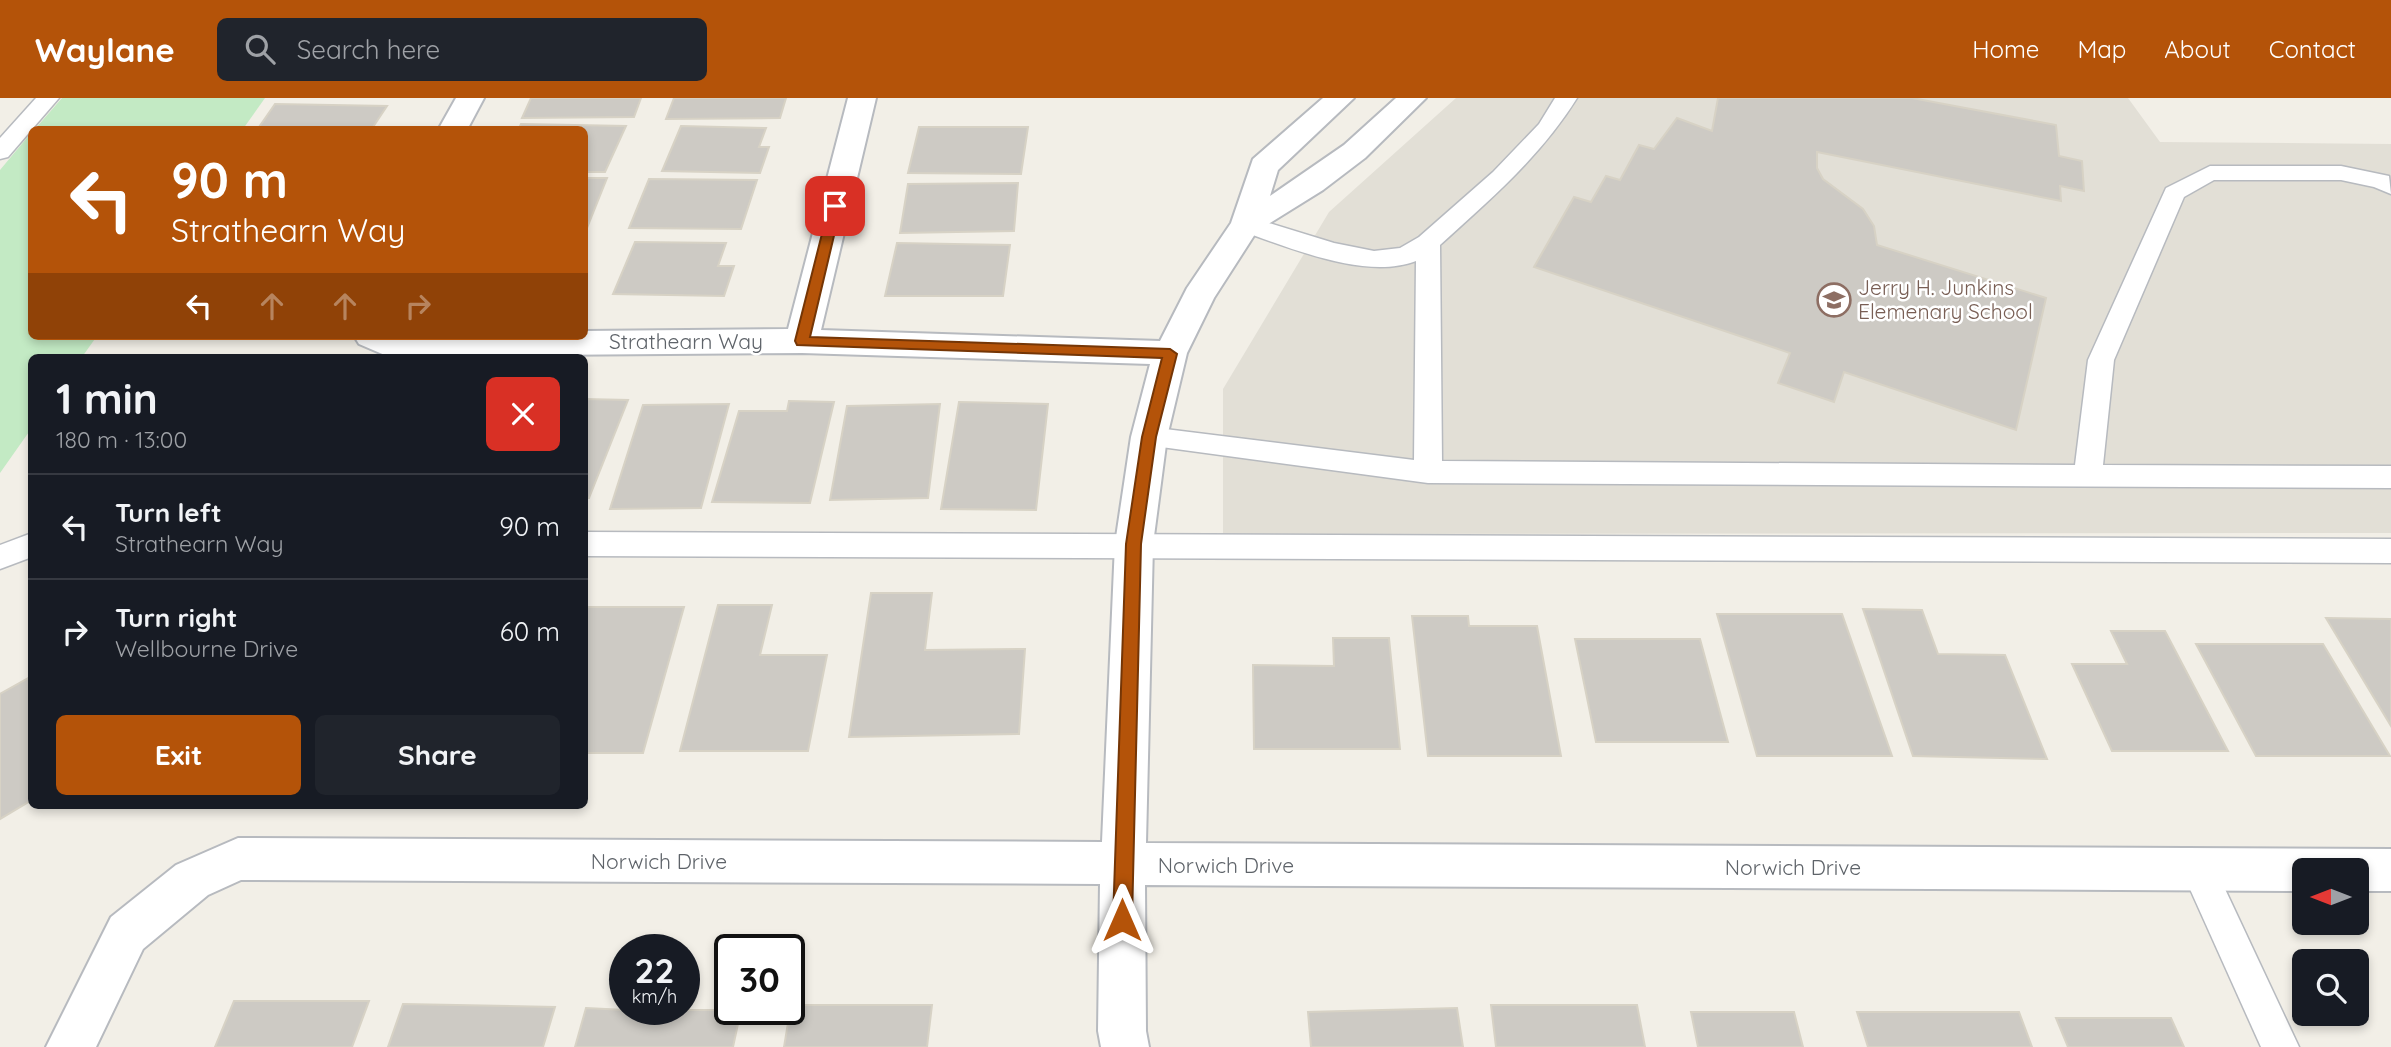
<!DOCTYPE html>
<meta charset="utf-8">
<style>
:root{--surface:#171b24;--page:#20242c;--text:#f1f3f6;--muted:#9ea1a6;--line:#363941;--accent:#b45309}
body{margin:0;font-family:Quicksand,sans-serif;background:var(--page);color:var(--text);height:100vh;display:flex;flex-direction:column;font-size:26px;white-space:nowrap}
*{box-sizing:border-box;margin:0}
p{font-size:23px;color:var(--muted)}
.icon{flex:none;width:38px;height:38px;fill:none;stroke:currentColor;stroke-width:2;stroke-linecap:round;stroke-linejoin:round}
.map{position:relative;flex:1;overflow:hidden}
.drawer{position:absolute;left:28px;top:256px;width:560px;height:455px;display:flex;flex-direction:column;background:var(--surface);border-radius:10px;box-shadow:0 4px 10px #0003}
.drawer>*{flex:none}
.banner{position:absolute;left:28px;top:28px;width:560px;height:214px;border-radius:10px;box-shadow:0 4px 10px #0003;background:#b45309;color:#fff;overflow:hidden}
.needle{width:46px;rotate:270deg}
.fabs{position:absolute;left:2292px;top:760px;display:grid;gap:14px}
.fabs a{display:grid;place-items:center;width:77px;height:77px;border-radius:10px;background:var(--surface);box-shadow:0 4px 10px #0003;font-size:35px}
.speed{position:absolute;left:609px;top:836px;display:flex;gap:14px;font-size:35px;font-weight:700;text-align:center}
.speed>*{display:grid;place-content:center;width:91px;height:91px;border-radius:50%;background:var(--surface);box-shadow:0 4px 10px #0003;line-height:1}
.speed small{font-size:18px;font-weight:400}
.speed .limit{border:4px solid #111;border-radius:10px;background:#fff;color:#111}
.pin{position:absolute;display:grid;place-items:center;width:60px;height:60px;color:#fff;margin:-30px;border-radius:14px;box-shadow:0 4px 10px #0006}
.me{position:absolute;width:77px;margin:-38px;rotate:0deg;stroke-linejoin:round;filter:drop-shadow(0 0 5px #0008)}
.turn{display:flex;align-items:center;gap:24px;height:147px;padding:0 28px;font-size:32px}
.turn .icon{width:91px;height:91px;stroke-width:2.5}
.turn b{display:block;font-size:49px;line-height:60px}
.lanes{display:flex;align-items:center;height:66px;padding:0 28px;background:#0003;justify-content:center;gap:35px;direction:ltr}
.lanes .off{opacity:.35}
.round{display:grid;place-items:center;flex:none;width:74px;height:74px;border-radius:10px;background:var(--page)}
.head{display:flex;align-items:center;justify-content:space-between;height:119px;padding:0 28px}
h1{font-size:42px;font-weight:800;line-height:52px}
.primary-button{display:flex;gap:14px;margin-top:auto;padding:14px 28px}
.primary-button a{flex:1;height:80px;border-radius:10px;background:var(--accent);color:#fff;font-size:28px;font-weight:800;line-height:80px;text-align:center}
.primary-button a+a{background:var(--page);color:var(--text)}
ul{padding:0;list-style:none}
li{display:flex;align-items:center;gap:21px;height:105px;padding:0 28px;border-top:2px solid var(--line)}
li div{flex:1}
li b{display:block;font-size:26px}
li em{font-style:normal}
header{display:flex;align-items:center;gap:42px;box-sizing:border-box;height:98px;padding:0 35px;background:var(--accent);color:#fff}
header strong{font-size:33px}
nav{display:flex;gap:38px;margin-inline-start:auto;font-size:24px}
.search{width:490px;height:63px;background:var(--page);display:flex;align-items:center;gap:18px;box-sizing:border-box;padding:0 24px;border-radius:10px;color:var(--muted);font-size:26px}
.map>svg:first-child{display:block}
.education{fill:#e2dfd6}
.green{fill:#c3eac4}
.building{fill:#cdcac4;stroke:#d7d2c5;stroke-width:2}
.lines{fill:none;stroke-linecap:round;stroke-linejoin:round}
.lane-casing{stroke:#b7babf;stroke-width:3}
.street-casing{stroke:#b7babf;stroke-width:4}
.lane{fill:#fff;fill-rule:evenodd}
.street{fill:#fff;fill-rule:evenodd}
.route{fill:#b45309;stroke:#753606;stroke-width:2}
.labels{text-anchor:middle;stroke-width:5;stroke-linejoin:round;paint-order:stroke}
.education-label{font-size:21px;fill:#785e54;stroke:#fff;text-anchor:start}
.street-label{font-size:21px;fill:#5e6369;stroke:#fff}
</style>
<header>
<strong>Waylane</strong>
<div class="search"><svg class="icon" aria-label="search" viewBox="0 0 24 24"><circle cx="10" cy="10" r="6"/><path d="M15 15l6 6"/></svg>Search here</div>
<nav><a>Home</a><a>Map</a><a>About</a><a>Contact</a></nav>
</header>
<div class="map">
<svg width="2391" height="949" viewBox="0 0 2391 949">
<rect width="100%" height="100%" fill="#f2efe7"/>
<polygon class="education" points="1456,0 2128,0 2160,44 2391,46 2391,435 1223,436 1223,291 1329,114"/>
<g class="green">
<polygon points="62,0 265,0 243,31 35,31"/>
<polygon points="31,35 32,238 97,238 82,259 32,259 31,331 0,375 0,72"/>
</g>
<g class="building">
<polygon points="531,0 641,0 634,19 522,20"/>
<polygon points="674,0 786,0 780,20 666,21"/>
<polygon points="1718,0 1912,0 2056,27 2059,58 2082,63 2084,93 2060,88 2061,103 1817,54 1817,70 1823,81 1863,111 1874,128 1877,147 2046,200 2016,332 1844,274 1834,304 1778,285 1790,255 1534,169 1574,99 1591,104 1606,78 1620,82 1639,47 1654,51 1677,20 1712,33"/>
<polygon points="275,6 387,8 371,32 257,32"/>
<polygon points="521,26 626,28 605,74 584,74 584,32 518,32"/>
<polygon points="681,28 766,30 759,49 769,49 760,75 662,73"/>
<polygon points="919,29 1028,29 1021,76 908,75"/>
<polygon points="584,80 607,80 587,130 584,130"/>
<polygon points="649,81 757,82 741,131 629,130"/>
<polygon points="1018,85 1014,133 900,135 908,86"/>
<polygon points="635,144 726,145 718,168 734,168 724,198 613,196"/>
<polygon points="897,145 1010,147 1003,198 885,198"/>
<polygon points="584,301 628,302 589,400 584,400"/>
<polygon points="789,303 834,304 810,405 712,404 739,313 787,313"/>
<polygon points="959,304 1048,306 1036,412 941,411"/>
<polygon points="729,306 701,410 610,411 643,307"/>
<polygon points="940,306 928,400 830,402 847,308"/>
<polygon points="871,495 932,495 925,552 1025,551 1019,636 849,639"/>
<polygon points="718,507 772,507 760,557 827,557 808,653 680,653"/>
<polygon points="584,509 684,509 643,655 584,655"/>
<polygon points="1863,511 1922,512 1938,556 2005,557 2047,661 1913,658"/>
<polygon points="1717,516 1842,516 1892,658 1757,658"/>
<polygon points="1412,518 1468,518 1469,528 1537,528 1561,658 1428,658"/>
<polygon points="2326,520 2391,521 2391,628"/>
<polygon points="2111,533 2165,533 2228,653 2112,653 2072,566 2127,566"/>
<polygon points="1333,540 1389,540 1400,651 1254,651 1253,567 1334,568"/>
<polygon points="1575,541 1700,541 1728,644 1596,644"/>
<polygon points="2196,546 2323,546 2390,658 2256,658"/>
<polygon points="32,578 32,702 0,721 0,596"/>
<polygon points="234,903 369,903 352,949 215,949"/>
<polygon points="403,906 555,909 543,949 388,949"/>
<polygon points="791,907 932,907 927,949 784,949"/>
<polygon points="1491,907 1637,907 1645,949 1496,949"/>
<polygon points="586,910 625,912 741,912 733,949 575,949"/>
<polygon points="1457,910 1463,949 1311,949 1308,914"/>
<polygon points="1691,914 1794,914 1803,949 1698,949"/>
<polygon points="1857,914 2019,914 2032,949 1868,949"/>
<polygon points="2056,920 2171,920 2184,949 2068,949"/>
</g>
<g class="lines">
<defs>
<g id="lane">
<polygon points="36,0 59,0 8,59 0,61 0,40"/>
<path d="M1555,0H1577C1541,58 1490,102 1440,147L1442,363L2075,367L2088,262L2166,90L2210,68H2341L2389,78L2391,96L2374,89L2341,82H2214L2184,99L2114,262L2103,367L2391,368V390L1428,385L1139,346L1135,339L1139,332L1149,329L1414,362L1416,163C1364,183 1287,148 1238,132L1234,126L1238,120L1246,118L1334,145L1374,153L1400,150L1419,139L1493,74L1539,26Z"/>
<polygon points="584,434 2391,441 2391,465 584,458"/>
<polygon points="32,435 32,459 0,471 0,447"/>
<polygon points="2198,755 2210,759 2299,949 2261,949 2181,771 2186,759"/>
</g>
<g id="street">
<polygon points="456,0 484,0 467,32 438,32"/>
<polygon points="848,0 876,0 821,232 1160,243 1187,190 1231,125 1253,61 1323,0 1354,0 1278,72 1270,98 1344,47 1396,0 1426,0 1365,60 1323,92 1257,133 1214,200 1187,255 1167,339 1153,446 1146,745 2391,751 2391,793 2357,793 2357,772 2305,772 2305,793 1145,787 1146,933 1149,949 1101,949 1098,933 1100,786 241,782 208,797 143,851 96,949 46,949 111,819 176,767 238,740 1102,744 1115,446 1131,339 1150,266 802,255 387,258 359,246 354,238 584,238 584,233 788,231"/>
</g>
</defs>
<use href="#lane" class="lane-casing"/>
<use href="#street" class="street-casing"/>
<use href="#lane" class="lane"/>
<use href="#street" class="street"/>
</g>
<polygon class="route" points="835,104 841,108 810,239 1170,251 1177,256 1156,339 1141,446 1132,822 1129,829 1122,832 1116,829 1113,822 1126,446 1142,339 1162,260 797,247 795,243 829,108"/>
<defs>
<symbol id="school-ring" viewBox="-11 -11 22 22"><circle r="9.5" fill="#fff" stroke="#8d6e63" stroke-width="1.5"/><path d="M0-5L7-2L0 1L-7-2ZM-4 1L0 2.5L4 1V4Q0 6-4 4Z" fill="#8d6e63"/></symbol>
</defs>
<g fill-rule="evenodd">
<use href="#school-ring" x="1815" y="183" width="38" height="38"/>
</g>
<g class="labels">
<g class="education-label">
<text x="1858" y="197">Jerry H. Junkins<tspan x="1858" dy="24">Elemenary School</tspan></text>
</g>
<g class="street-label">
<text x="686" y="251">Strathearn Way</text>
<text x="659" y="771">Norwich Drive</text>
<text x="1226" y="775">Norwich Drive</text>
<text x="1793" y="777">Norwich Drive</text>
</g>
</g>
</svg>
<div class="fabs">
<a><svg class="needle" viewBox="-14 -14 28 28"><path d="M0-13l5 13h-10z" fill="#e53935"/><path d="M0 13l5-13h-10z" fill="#9ea1a6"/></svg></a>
<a><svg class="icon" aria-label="search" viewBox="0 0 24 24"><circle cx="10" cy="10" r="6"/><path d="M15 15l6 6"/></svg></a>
</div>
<div class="speed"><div>22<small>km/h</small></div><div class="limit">30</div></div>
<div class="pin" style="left:835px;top:108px;background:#d93025"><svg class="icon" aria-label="arrive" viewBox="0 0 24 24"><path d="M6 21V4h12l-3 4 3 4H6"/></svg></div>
<svg class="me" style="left:1122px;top:822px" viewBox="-20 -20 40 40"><path d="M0-17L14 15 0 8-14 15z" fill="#b45309" stroke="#fff" stroke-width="4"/></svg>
<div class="banner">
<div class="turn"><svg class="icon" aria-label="left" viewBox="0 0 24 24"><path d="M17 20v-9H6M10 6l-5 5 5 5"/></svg><div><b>90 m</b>Strathearn Way</div></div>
<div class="lanes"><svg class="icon" aria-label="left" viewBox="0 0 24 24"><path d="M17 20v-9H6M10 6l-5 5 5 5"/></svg><svg class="icon off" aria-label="ahead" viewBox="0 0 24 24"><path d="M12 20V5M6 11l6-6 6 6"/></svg><svg class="icon off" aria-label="ahead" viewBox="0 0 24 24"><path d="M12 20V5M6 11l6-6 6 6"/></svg><svg class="icon off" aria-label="right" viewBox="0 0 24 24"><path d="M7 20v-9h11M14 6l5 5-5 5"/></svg></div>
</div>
<section class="drawer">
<div class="head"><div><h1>1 min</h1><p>180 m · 13:00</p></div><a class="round" style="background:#d93025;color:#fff"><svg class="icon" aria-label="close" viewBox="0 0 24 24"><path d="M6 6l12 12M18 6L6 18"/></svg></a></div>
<ul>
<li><svg class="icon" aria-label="left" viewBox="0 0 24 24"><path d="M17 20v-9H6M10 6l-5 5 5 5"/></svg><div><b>Turn left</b><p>Strathearn Way</p></div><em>90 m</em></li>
<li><svg class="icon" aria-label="right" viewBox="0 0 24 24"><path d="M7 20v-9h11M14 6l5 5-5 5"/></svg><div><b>Turn right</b><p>Wellbourne Drive</p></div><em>60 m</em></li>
</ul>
<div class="primary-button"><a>Exit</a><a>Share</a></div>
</section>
</div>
